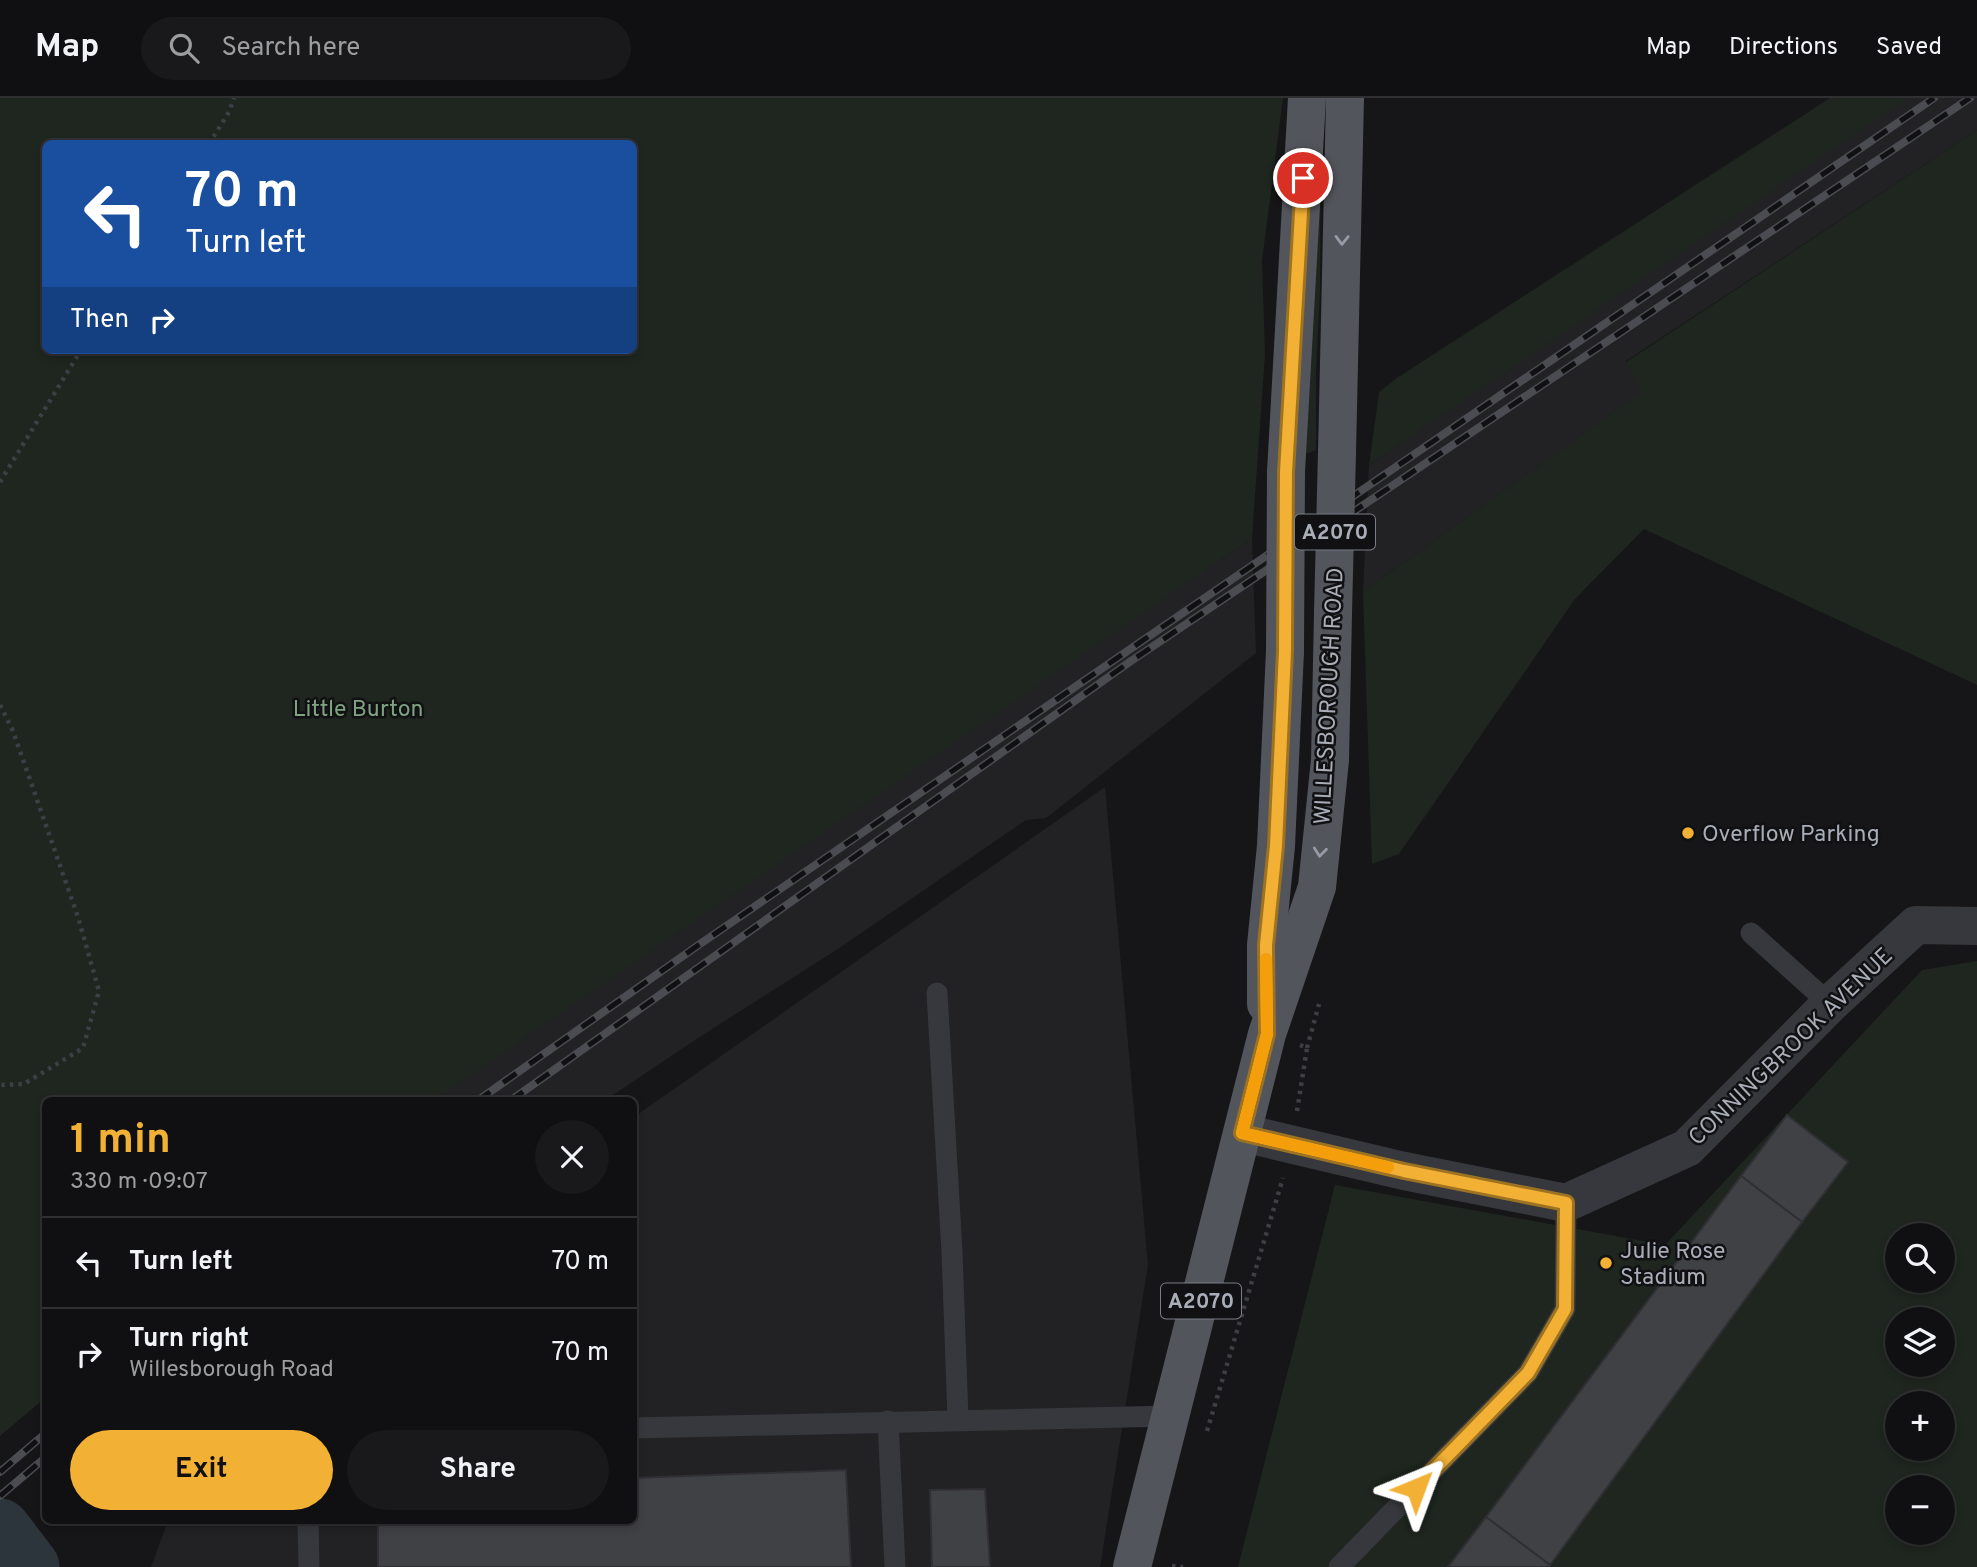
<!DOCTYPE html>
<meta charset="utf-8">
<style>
:root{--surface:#101012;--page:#19191b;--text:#f1f3f6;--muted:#9c9d9f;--line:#303032;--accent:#f2b134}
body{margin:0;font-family:Overpass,sans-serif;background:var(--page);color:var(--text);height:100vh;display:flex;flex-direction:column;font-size:26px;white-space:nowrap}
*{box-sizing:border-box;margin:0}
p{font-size:23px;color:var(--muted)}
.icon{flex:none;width:38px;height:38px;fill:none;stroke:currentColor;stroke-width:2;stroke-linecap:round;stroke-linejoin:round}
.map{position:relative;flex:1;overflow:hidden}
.sheet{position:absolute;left:42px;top:999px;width:595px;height:427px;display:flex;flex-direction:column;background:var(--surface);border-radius:10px;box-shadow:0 4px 10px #0003,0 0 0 2px var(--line)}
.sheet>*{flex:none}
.banner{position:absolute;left:42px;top:42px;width:595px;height:214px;border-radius:10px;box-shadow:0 4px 10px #0003,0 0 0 2px var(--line);background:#1a4fa0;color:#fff;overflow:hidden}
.fabs{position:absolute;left:1885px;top:1125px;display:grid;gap:14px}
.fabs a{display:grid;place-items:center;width:70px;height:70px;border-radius:50%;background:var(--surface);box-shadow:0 4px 10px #0003,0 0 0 2px var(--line);font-size:35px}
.pin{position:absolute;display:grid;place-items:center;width:60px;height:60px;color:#fff;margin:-30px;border:4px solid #fff;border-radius:50%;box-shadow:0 2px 7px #0007}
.me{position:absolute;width:77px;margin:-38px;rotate:44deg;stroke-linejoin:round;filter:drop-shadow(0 0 5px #0008)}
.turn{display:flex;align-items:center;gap:24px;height:147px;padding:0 28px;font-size:32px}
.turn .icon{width:91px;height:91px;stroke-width:2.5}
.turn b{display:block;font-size:49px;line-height:60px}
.then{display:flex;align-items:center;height:66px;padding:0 28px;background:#0003;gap:14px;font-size:26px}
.round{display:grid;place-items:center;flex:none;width:74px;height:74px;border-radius:37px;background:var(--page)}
.head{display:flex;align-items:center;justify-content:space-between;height:119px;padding:0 28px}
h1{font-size:42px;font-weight:700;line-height:52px;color:var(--accent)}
.cta{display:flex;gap:14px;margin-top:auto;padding:14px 28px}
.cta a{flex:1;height:80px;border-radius:42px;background:var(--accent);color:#111;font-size:28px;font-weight:700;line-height:80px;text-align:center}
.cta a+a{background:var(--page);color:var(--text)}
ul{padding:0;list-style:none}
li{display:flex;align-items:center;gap:21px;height:91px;padding:0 28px;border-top:2px solid var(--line)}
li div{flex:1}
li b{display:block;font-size:26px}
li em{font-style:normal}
header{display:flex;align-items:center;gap:42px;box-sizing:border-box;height:98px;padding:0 35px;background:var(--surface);border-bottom:2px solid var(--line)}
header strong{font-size:33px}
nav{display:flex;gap:38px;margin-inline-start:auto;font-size:24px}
.search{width:490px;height:63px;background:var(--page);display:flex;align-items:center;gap:18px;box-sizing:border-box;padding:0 24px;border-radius:38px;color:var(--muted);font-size:26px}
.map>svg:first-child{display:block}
.built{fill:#222225}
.green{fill:#1e261f;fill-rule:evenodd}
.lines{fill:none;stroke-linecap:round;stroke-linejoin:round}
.river{stroke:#2c353c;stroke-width:61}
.building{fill:#404145;stroke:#303034;stroke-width:2}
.path{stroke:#3d3f44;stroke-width:4.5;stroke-dasharray:3.5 5;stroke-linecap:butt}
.lane{stroke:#37383d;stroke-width:21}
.street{stroke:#37383d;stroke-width:38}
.primary{stroke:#53555c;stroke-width:38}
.rail-casing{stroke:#4a4c52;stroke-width:8}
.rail{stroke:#111113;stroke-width:5;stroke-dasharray:16;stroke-linecap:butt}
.primary-bridge{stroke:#53555c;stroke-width:38}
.oneway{stroke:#979ba6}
.route-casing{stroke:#9d7322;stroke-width:18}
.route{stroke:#f2b134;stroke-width:12}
.slow{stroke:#f59e0b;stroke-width:12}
.poi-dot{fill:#f2b134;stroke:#111113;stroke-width:2.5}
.labels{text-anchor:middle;stroke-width:5;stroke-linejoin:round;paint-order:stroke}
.shield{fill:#111113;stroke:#7b7e86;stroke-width:2}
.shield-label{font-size:21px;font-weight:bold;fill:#a8adb8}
.street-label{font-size:23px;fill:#a8adb8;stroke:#111113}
.park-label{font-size:23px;fill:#7fa381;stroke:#111113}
.poi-label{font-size:23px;fill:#a8adb8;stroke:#111113;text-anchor:start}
</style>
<header>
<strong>Map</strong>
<div class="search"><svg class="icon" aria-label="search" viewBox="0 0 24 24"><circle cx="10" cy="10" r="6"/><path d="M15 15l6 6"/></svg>Search here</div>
<nav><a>Map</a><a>Directions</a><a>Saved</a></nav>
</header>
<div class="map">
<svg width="1977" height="1469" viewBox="0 0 1977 1469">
<rect width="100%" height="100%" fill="#161618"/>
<g class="built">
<polygon points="1906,0 1977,0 1977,32 1626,263 1642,295 1363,494 1369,367 1560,234"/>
<polygon points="1252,440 1256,555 1046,720 1026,722 841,849 698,940 604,1003 425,1003 540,919"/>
<polygon points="1105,689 1148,1167 1100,1469 151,1469 168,1423 634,1423 634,1019"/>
</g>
<g class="green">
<path d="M0,0H1283L1262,163L1265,257L1252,440L433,1003H46L45,1300L0,1338ZM46,46H634V252H46Z"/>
<polygon points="1321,0 1320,195 1316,272 1316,352 1298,359"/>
<polygon points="1830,0 1908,0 1369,367 1379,294 1397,280"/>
<polygon points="1977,32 1977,587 1644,431 1575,501 1399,756 1372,766 1363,494 1641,295 1626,264"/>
<path d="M1977,863V1469H1238L1335,1087L1665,1147L1922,872ZM1897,1138H1942V1183H1897ZM1897,1222H1942V1267H1897ZM1897,1306H1942V1351H1897ZM1897,1390H1942V1435H1897Z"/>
</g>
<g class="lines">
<polyline class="river" points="0,1431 29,1469"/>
</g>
<g class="building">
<polygon points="1787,1017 1848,1064 1802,1124 1741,1078"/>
<polygon points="1741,1078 1802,1124 1550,1467 1486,1419"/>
<polygon points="846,1372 851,1469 378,1469 378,1423 634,1423 634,1380"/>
<polygon points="985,1391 990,1469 932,1469 930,1392"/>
<polygon points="1486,1419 1550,1467 1549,1469 1448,1469"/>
</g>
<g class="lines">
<g class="path">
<polyline points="209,46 229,14 234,0"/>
<polyline points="0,384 81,252"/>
<polyline points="0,607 13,633 78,819 99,893 83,950 24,986 0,987"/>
<polyline points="1307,950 1319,906"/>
<polyline points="1297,1013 1307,950 1300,947"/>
<polyline points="1207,1333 1283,1080"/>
<polyline points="1172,1468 1183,1469"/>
</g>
<g class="lane">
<polyline points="1751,835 1830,906"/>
<polyline points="937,895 952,1154 958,1321"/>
<polyline points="888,1323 895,1469"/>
<polyline points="634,1330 1172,1318"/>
<polyline points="308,1423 309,1469"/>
<polyline points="1339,1469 1528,1275 1565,1211 1566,1105"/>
</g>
<polyline class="street" points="1243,1035 1404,1073 1566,1105 1687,1050 1830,906 1916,827 1977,828"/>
<g class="primary">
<polyline points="1337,354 1345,0"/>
<polyline points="1286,374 1307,0"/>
<polyline points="1266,906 1266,847 1276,748 1285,553"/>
<polyline points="1132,1469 1267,936 1317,789 1330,662 1333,515"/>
</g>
<defs>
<g id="rail">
<polyline points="477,1003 700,846 1934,0"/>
<polyline points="510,1003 1131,563 1970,0"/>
<polyline points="0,1374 46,1335"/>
<polyline points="0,1398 46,1359"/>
</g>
</defs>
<use href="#rail" class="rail-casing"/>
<use href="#rail" class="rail"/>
<g class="primary-bridge">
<polyline points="1333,515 1337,354"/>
<polyline points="1285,553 1286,374"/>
</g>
</g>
<defs><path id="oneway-chevron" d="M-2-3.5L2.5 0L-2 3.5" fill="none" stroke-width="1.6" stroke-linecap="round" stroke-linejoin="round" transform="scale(1.75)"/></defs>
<g class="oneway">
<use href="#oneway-chevron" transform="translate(1342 142) rotate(91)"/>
<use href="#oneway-chevron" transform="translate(1320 754) rotate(96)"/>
</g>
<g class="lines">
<defs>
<polyline id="route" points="1303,80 1286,374 1285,553 1276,748 1266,847 1267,936 1242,1035 1404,1073 1566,1105 1565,1211 1528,1275 1416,1390"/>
</defs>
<use href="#route" class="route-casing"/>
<use href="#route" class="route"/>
<polyline class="slow" points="1266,861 1267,936 1242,1035 1388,1069"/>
</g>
<g class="poi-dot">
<circle cx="1688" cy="735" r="7"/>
<circle cx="1606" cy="1165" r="7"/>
</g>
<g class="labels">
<g class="shield">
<rect x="1295" y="416.5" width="80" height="35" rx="5"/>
<rect x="1161" y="1185.5" width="80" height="35" rx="5"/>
</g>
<g class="shield-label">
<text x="1335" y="441">A2070</text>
<text x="1201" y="1210">A2070</text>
</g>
<g class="street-label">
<text transform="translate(1328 598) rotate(-87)" y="8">WILLESBOROUGH ROAD</text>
<text transform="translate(1790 948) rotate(-44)" y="8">CONNINGBROOK AVENUE</text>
</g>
<g class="park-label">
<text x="358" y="618">Little Burton</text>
</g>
<g class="poi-label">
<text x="1702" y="743">Overflow Parking</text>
<text x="1620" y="1160">Julie Rose<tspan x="1620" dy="26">Stadium</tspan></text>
</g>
</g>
</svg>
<div class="fabs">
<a><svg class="icon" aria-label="search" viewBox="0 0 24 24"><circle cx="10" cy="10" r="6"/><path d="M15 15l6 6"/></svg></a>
<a><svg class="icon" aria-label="layers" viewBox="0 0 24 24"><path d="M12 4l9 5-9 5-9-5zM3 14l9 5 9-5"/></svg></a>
<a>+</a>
<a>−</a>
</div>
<div class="pin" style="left:1303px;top:80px;background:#d93025"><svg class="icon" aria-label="arrive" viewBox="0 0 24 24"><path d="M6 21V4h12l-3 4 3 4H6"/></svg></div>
<svg class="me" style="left:1416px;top:1390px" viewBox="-20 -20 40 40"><path d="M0-17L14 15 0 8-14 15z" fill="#f2b134" stroke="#fff" stroke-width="4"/></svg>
<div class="banner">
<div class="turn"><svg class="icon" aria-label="left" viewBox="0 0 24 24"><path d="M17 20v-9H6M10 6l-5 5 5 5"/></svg><div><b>70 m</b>Turn left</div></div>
<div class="then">Then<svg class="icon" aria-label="right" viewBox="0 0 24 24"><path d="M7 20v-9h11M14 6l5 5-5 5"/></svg></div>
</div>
<section class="sheet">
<div class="head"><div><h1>1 min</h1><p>330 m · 09:07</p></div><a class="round"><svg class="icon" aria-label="close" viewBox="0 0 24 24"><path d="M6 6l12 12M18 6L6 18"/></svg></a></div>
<ul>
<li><svg class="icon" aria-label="left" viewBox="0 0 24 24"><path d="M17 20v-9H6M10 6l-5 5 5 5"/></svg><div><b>Turn left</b></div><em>70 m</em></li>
<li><svg class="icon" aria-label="right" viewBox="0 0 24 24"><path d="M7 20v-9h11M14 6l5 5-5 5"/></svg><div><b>Turn right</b><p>Willesborough Road</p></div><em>70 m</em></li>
</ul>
<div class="cta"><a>Exit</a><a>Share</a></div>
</section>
</div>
